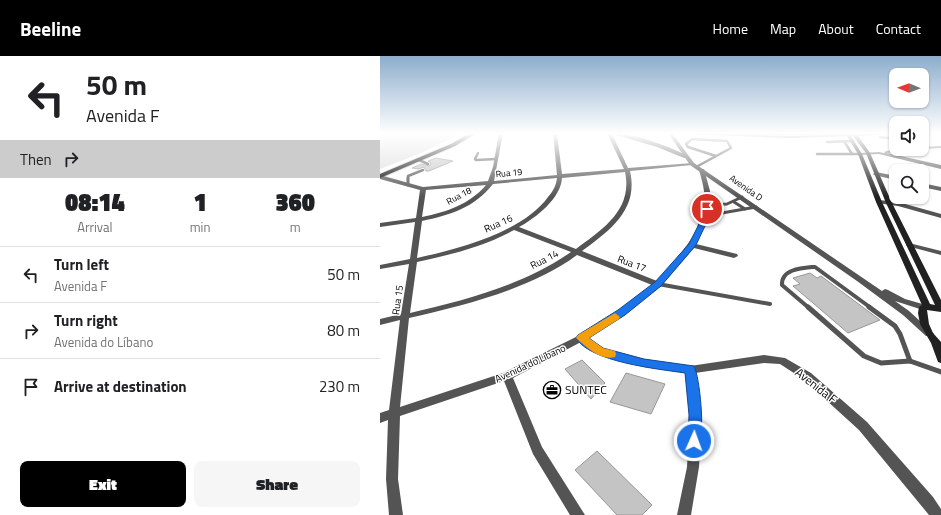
<!DOCTYPE html>
<meta charset="utf-8">
<style>
:root{--surface:#fff;--page:#f6f6f6;--text:#202124;--muted:#757577;--line:#e0e0e0;--accent:#000}
body{margin:0;font-family:"Titillium Web",sans-serif;background:var(--page);color:var(--text);height:100vh;display:flex;flex-direction:column;font-size:15px;white-space:nowrap}
*{box-sizing:border-box;margin:0}
p{font-size:13px;color:var(--muted)}
.icon{flex:none;width:22px;height:22px;fill:none;stroke:currentColor;stroke-width:2;stroke-linecap:round;stroke-linejoin:round}
.map{position:relative;flex:1;overflow:hidden}
.side{display:flex;flex-direction:column;background:var(--surface);width:380px}
.side>*{flex:none}
.top-card{background:#fff;color:var(--text);overflow:hidden}
.needle{width:26px;rotate:271deg}
.controls{position:absolute;left:509px;top:12px;display:grid;gap:8px}
.controls a{display:grid;place-items:center;width:40px;height:40px;border-radius:8px;background:var(--surface);box-shadow:0 1px 3px #0004;font-size:20px}
.pin{position:absolute;display:grid;place-items:center;width:34px;height:34px;color:#fff;margin:-17px;border:2px solid #fff;border-radius:50%;box-shadow:0 1px 4px #0007}
.me{position:absolute;width:44px;margin:-22px;rotate:2deg;stroke-linejoin:round;filter:drop-shadow(0 0 3px #0008)}
.turn{display:flex;align-items:center;gap:14px;height:84px;padding:0 20px;font-size:18px}
.turn .icon{width:52px;height:52px;stroke-width:2.5}
.turn b{display:block;font-size:28px;line-height:34px}
.then{display:flex;align-items:center;height:38px;padding:0 20px;background:#0003;gap:8px;font-size:15px}
.eta{display:flex;justify-content:space-evenly;align-items:center;height:68px;text-align:center}
.eta b{font-size:24px;font-weight:800;line-height:28px}
.cta{display:flex;gap:8px;margin-top:auto;padding:8px 20px}
.cta a{flex:1;height:46px;border-radius:8px;background:var(--accent);color:#fff;font-size:16px;font-weight:800;line-height:46px;text-align:center}
.cta a+a{background:var(--page);color:var(--text)}
ul{padding:0;list-style:none}
li{display:flex;align-items:center;gap:12px;height:56px;padding:0 20px;border-top:1px solid var(--line)}
li div{flex:1}
li b{display:block;font-size:15px}
li em{font-style:normal}
header{display:flex;align-items:center;gap:24px;box-sizing:border-box;height:56px;padding:0 20px;background:var(--accent);color:#fff}
header strong{font-size:19px}
nav{display:flex;gap:22px;margin-inline-start:auto;font-size:14px}
main{display:flex;flex:1;min-height:0}
.map>svg:first-child{display:block}
.green{fill:#dbdbdb}
.building{fill:#c4c4c4;stroke:#989898}
.lines{fill:none;stroke-linecap:round;stroke-linejoin:round}
.primary-casing{stroke:#dbdbdb;stroke-width:2}
.motorway-casing{stroke:#dbdbdb;stroke-width:2}
.service-far3{stroke:#545454;stroke-width:2.5}
.service-far2{stroke:#545454;stroke-width:3}
.service-far1{stroke:#545454;stroke-width:4}
.service{stroke:#545454;stroke-width:5}
.minor{fill:#545454;fill-rule:evenodd}
.tertiary{fill:#545454;fill-rule:evenodd}
.secondary{fill:#212121;fill-rule:evenodd}
.primary{fill:#000;fill-rule:evenodd}
.motorway{fill:#000;fill-rule:evenodd}
.route{fill:#1a73e8;stroke:#114b97}
.slow{fill:#f59e0b}
.labels{text-anchor:middle;stroke-width:3;stroke-linejoin:round;paint-order:stroke}
.far-street-label{font-size:9px;fill:#000;stroke:#fff}
.street-label{font-size:10px;fill:#000;stroke:#fff}
.near-street-label{font-size:12px;fill:#000;stroke:#fff}
.near-poi-label{font-size:12px;fill:#000;stroke:#fff;text-anchor:start}
</style>
<header>
<strong>Beeline</strong>
<nav><a>Home</a><a>Map</a><a>About</a><a>Contact</a></nav>
</header>
<main>
<section class="side">
<div class="top-card">
<div class="turn"><svg class="icon" aria-label="left" viewBox="0 0 24 24"><path d="M17 20v-9H6M10 6l-5 5 5 5"/></svg><div><b>50 m</b>Avenida F</div></div>
<div class="then">Then<svg class="icon" aria-label="right" viewBox="0 0 24 24"><path d="M7 20v-9h11M14 6l5 5-5 5"/></svg></div>
</div>
<div class="eta">
<div><b>08:14</b><p>Arrival</p></div>
<div><b>1</b><p>min</p></div>
<div><b>360</b><p>m</p></div>
</div>
<ul>
<li><svg class="icon" aria-label="left" viewBox="0 0 24 24"><path d="M17 20v-9H6M10 6l-5 5 5 5"/></svg><div><b>Turn left</b><p>Avenida F</p></div><em>50 m</em></li>
<li><svg class="icon" aria-label="right" viewBox="0 0 24 24"><path d="M7 20v-9h11M14 6l5 5-5 5"/></svg><div><b>Turn right</b><p>Avenida do Líbano</p></div><em>80 m</em></li>
<li><svg class="icon" aria-label="arrive" viewBox="0 0 24 24"><path d="M6 21V4h12l-3 4 3 4H6"/></svg><div><b>Arrive at destination</b></div><em>230 m</em></li>
</ul>
<div class="cta"><a>Exit</a><a>Share</a></div>
</section>
<div class="map">
<svg width="561" height="459" viewBox="0 0 561 459">
<rect width="100%" height="100%" fill="#fff"/>
<polygon class="green" points="0,77 82,77 39,98 0,113"/>
<g class="building">
<polygon points="56,102 73,105 49,115 46,115 44,111 38,113 32,112 41,108 49,110 51,107 48,105"/>
<polygon points="430,217 437,222 441,220 500,264 468,277 413,230 420,228 413,222"/>
<polygon points="202,304 225,327 211,343 185,313"/>
<polygon points="246,317 285,328 271,358 230,346"/>
<polygon points="217,395 272,449 262,459 237,459 195,414"/>
</g>
<g class="lines">
<defs>
<polygon id="primary" points="90,77 97,77 75,90 0,122 0,118 71,88"/>
<polygon id="motorway" points="341,77 477,77 474,79 344,79"/>
</defs>
<use href="#primary" class="primary-casing"/>
<use href="#motorway" class="motorway-casing"/>
<g class="service-far3">
<polyline points="500,81 516,83"/>
<polyline points="464,85 472,98"/>
<polyline points="447,86 473,85"/>
<polyline points="98,97 95,103 96,104 116,103"/>
<polyline points="437,98 480,98"/>
<polyline points="39,104 48,108"/>
<polyline points="316,111 351,92 347,85 312,83 306,88 308,91 336,100"/>
<polyline points="28,123 28,120 43,114"/>
</g>
<g class="service-far2">
<polyline points="28,122 28,129"/>
<polyline points="354,146 365,153"/>
<polyline points="327,149 347,148 362,141"/>
<polyline points="325,160 376,151"/>
</g>
<g class="service-far1">
<polyline points="278,228 390,248"/>
<path d="M429,252L402,229C401,214 420,212 432,211H435L491,252"/>
</g>
<g class="service">
<polyline points="428,251 484,300 501,307 530,305"/>
<polyline points="489,251 515,270 520,278 530,305"/>
<polyline points="530,305 561,316"/>
</g>
<g class="minor">
<path d="M119,77H123L114,125L177,119L173,77H177L182,118L244,113L227,77C254,77 283,88 308,100V102H304L277,91L232,78L248,112L312,107L314,108L312,109L250,115C259,154 229,175 202,195L277,225C299,199 328,172 324,135C323,128 321,121 319,114L324,113L330,135V153L316,188L357,198L358,200L354,202L314,192L281,230L245,259L208,282L223,292L264,303L310,310L384,299L405,302L431,317L487,366L553,441L561,453V459H549L479,374L423,323L400,308L384,307L315,317L322,359L319,411L311,459H297L307,411L310,359L305,317L264,311L220,298L201,286L133,322L162,391L205,459H190L153,398L124,325L20,360L18,423L23,459H9L6,423L8,364L0,367V357L9,354L20,264L0,269V263L21,258L29,208L0,213V209L30,203L35,166L0,171V167L36,162L40,134L0,123V119L43,131L108,125L113,111ZM245,116C253,154 223,173 196,193L139,171C156,162 181,142 182,122ZM177,122C176,130 173,135 168,141C143,176 78,193 37,202L42,165C70,159 94,152 113,128ZM106,129C90,148 67,156 42,161L46,134ZM134,174L191,196C144,229 85,244 30,257L37,206C70,199 105,190 134,174ZM197,199L272,229L239,255L198,280L123,317L20,351L29,262C85,249 151,233 197,199Z"/>
<polygon points="561,90 561,92 542,93 540,93 542,93 542,91"/>
<polygon points="523,93 539,93 537,94 507,97 561,109 561,113 499,98 480,99 478,98 480,97 499,96 504,97 506,95"/>
<polygon points="496,116 516,120 516,124 494,119 493,118"/>
<polygon points="542,127 561,131 561,135 542,131"/>
<polygon points="499,144 518,146 561,158 561,162 518,150 497,147 496,146"/>
<polygon points="529,187 561,195 561,199 527,190 526,189 527,188"/>
</g>
<polygon class="tertiary" points="288,77 292,77 314,107 502,235 505,233 508,234 525,243 546,249 547,251 546,253 543,254 515,245 529,255 552,276 554,278 552,280 546,280 523,259 477,225 310,109"/>
<path class="secondary" d="M304,77L411,80L513,77L511,78L478,80L490,97L512,147L561,244V256L547,254L549,268L553,277L561,286V307L558,306L551,287L540,268L538,257L539,251L542,249L496,146L478,98L467,80L411,82L306,78ZM471,80H473L486,97L506,147L555,249L550,248L502,146L482,98Z"/>
<use href="#primary" class="primary"/>
<use href="#motorway" class="motorway"/>
</g>
<linearGradient id="sky" x2="0" y2="1"><stop stop-color="#8cadcc"/><stop offset="0.55" stop-color="#fff"/><stop offset="1" stop-color="#fff" stop-opacity="0"/></linearGradient>
<rect width="561" height="141" fill="url(#sky)"/>
<path class="route" d="M327,151L330,153L325,170L316,189L281,230L245,259L209,282L223,292L264,303L314,310C320,322 325,377 319,389L314,391L310,389L308,385L309,359L305,317C278,313 210,306 196,282L198,279L238,254L275,226L309,188L318,170L323,153Z"/>
<path class="slow" d="M235,257L240,261L239,263L209,282L223,292L235,295L236,298L235,301C221,305 208,292 198,284L196,282L198,279Z"/>
<defs>
<symbol id="office-ring" viewBox="-11 -11 22 22"><circle r="9.5" fill="#fff" stroke="#000" stroke-width="1.5"/><path d="M-6-3h4V-5.5h4V-3h4V5H-6ZM-1-4.5V-3h2v-1.5ZM-6 0V1H6V0Z" fill="#000"/></symbol>
</defs>
<g fill-rule="evenodd">
<use href="#office-ring" x="162" y="324" width="20" height="20"/>
</g>
<g class="labels">
<g class="far-street-label">
<text transform="translate(129 117) rotate(-5)" y="3">Rua 19</text>
<text transform="translate(366 132) rotate(35)" y="3">Avenida D</text>
<text transform="translate(79 140) rotate(-28)" y="3">Rua 18</text>
</g>
<g class="street-label">
<text transform="translate(118 167) rotate(-24)" y="4">Rua 16</text>
<text transform="translate(164 203) rotate(-27)" y="4">Rua 14</text>
<text transform="translate(252 207) rotate(21)" y="4">Rua 17</text>
<text transform="translate(17 244) rotate(-82)" y="4">Rua 15</text>
<text transform="translate(150 307) rotate(-25)" y="4">Avenida do Líbano</text>
</g>
<g class="near-street-label">
<text transform="translate(436 330) rotate(38)" y="4">Avenida F</text>
</g>
<g class="near-poi-label">
<text x="185" y="338">SUNTEC</text>
</g>
</g>
</svg>
<div class="controls">
<a><svg class="needle" viewBox="-14 -14 28 28"><path d="M0-13l5 13h-10z" fill="#e53935"/><path d="M0 13l5-13h-10z" fill="#757577"/></svg></a>
<a><svg class="icon" aria-label="sound" viewBox="0 0 24 24"><path d="M4 9h4l5-4v14l-5-4H4zM17 9q2 3 0 6"/></svg></a>
<a><svg class="icon" aria-label="search" viewBox="0 0 24 24"><circle cx="10" cy="10" r="6"/><path d="M15 15l6 6"/></svg></a>
</div>
<div class="pin" style="left:327px;top:153px;background:#d93025"><svg class="icon" aria-label="arrive" viewBox="0 0 24 24"><path d="M6 21V4h12l-3 4 3 4H6"/></svg></div>
<svg class="me" style="left:314px;top:385px" viewBox="-20 -20 40 40"><circle r="17" fill="#1a73e8" stroke="#fff" stroke-width="3"/><path d="M0-11L8 9 0 5-8 9z" fill="#fff"/></svg>
</div>
</main>
